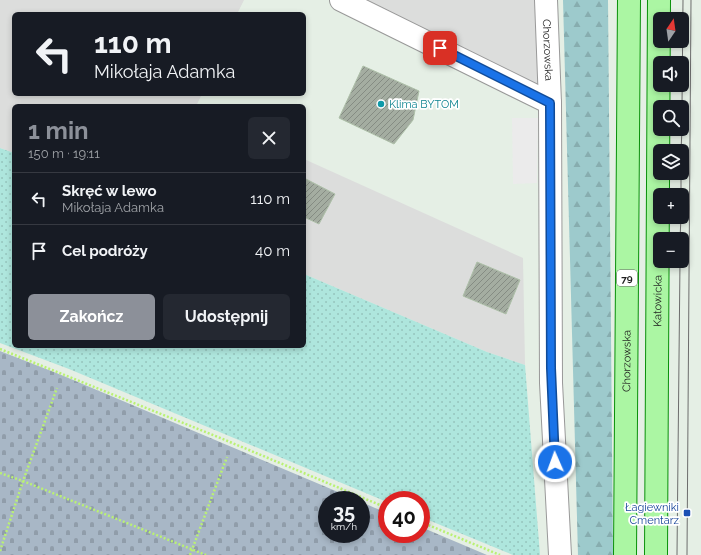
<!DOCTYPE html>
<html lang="pl">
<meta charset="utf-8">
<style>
:root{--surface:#171b24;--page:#242831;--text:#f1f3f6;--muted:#9ea1a6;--line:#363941;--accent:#8c9099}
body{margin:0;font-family:Raleway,sans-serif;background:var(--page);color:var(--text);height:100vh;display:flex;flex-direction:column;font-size:15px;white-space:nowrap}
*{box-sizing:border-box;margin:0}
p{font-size:13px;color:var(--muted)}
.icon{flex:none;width:22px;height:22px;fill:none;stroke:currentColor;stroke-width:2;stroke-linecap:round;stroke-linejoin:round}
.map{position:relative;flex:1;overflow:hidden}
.drawer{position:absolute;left:12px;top:104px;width:294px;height:244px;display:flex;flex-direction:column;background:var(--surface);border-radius:6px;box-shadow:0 2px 6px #0003}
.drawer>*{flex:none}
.guide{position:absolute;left:12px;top:12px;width:294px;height:84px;border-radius:6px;box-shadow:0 2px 6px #0003;background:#171b24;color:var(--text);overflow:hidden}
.needle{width:26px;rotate:13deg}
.tools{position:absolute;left:653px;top:12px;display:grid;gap:8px}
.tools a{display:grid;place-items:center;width:36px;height:36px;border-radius:6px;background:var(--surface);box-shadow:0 2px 6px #0003;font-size:20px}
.speed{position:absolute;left:318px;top:491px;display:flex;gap:8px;font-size:20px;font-weight:700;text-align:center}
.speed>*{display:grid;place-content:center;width:52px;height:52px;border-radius:50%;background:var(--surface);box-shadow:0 2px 6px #0003;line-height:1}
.speed small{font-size:10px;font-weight:400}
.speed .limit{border:6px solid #d22;background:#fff;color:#111}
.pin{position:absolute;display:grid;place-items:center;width:34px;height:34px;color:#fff;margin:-17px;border-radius:8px;box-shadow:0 2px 6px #0006}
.me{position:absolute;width:44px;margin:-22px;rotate:358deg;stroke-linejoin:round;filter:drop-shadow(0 0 3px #0008)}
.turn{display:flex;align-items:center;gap:14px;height:84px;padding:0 16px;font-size:18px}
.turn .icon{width:52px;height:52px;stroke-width:2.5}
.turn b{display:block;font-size:28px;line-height:34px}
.round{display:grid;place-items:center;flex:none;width:42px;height:42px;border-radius:6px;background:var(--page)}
.summary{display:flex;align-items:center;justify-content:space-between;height:68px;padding:0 16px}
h1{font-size:24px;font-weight:700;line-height:30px;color:var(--accent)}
.button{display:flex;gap:8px;margin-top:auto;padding:8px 16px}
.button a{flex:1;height:46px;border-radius:6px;background:var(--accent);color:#fff;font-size:16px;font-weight:700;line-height:46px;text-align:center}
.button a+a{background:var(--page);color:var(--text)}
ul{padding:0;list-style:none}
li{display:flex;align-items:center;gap:12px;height:52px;padding:0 16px;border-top:1px solid var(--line)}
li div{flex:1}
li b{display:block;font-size:15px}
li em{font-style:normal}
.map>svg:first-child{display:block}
.residential{fill:#dcdddc}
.grass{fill:url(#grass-dots)}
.forest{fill:url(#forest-firs)}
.cemetery{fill:url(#cemetery-stones)}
.parking{fill:#ebebeb}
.building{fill:url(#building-hatch);stroke:#aec0a9}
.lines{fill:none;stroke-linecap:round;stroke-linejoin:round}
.minor-casing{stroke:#999;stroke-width:24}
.major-casing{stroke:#09900a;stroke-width:24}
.path{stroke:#baf174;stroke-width:2.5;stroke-dasharray:2 2;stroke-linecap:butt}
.minor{stroke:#fff;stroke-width:22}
.major{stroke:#abf6a3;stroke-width:22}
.tram{stroke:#6d6d6d;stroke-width:1}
.route-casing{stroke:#114b97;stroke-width:10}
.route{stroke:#1a73e8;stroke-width:7}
.culture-dot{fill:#0f9aa8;stroke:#fff;stroke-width:1.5}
.transit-dot{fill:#1a4fb4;stroke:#fff;stroke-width:1.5}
.labels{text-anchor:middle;stroke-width:3.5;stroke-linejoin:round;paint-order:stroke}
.shield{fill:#fff;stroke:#626262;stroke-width:1}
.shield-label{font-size:10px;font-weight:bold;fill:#1f1f1f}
.street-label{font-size:11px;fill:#1f1f1f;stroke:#fff}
.culture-label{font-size:11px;fill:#0d838f;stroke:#fff;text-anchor:start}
.transit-label{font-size:11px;fill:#164399;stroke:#fff;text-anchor:end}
</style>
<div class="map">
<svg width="701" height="555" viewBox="0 0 701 555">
<defs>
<pattern id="grass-dots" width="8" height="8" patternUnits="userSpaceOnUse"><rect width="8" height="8" fill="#aee6dd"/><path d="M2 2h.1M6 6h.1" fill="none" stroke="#95c5bd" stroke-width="1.8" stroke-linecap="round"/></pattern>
<pattern id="forest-firs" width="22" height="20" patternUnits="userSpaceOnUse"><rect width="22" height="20" fill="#9dcacc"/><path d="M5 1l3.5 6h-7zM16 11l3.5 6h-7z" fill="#87adaf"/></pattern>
<pattern id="cemetery-stones" width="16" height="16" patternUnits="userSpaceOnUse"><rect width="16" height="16" fill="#a8b7c6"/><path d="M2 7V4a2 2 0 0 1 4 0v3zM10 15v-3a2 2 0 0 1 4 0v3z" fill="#909daa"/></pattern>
<pattern id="building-hatch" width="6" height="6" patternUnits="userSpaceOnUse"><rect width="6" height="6" fill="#a4ada1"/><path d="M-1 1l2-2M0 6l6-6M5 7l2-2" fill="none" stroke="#858c83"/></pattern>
</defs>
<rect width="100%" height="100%" fill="#e5efe5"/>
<g class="residential">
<polygon points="0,0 244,0 237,14 14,14 14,94 202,94 196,106 14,106 14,153 0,148"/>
<polygon points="341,0 545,0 550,103"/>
<polygon points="304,159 523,258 525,365 487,352 304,274"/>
</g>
<polygon class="grass" points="0,148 14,153 14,346 304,346 304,274 487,352 525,365 540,555 513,555 421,517 421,500 387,500 387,502 69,369 0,343"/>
<polygon class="forest" points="563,0 608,0 613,555 578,555"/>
<polygon class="cemetery" points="0,351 59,374 357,500 327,500 327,534 361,534 361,502 387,513 387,534 421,534 421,527 487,555 0,555"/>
<polygon class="parking" points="512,118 538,118 537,183 513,184"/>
<g class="building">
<polygon points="363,66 419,91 413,120 394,144 339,118"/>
<polygon points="304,178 335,194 319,224 304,217"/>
<polygon points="477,262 520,280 506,314 463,296"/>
</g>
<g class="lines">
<defs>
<g id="minor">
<polyline points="341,0 550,103"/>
<path id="s1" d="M546,0L550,103L551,383L560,555"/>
</g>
<g id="major">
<path id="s2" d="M625,555L629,0"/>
<path id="s3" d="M656,555L659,0"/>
</g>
</defs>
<use href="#minor" class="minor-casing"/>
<use href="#major" class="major-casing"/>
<g class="path">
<polyline points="0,349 218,437 387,508"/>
<polyline points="0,473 23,481 206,555"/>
<polyline points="421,522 500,555"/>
<polyline points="0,551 23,481 57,388"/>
<polyline points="190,555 227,457"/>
</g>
<use href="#minor" class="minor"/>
<use href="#major" class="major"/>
<g class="tram">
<polyline points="682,107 683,0"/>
<polyline points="681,151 682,129"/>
<polyline points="681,195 681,173"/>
<polyline points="680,239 681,217"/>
<polyline points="677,555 680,261"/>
<polyline points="687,555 691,0"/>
</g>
</g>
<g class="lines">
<defs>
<polyline id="route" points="440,48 550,103 551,368 555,462"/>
</defs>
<use href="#route" class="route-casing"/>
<use href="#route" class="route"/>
</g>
<circle class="culture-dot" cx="381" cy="104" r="4"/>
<rect class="transit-dot" x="683" y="509" width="8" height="8" rx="2"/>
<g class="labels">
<rect class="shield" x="617" y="270" width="20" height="16" rx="3"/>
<g class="shield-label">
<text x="627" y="282">79</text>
</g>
<g class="street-label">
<text dy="4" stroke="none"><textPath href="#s1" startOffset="50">Chorzowska</textPath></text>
<text dy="4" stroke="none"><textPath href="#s3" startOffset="254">Katowicka</textPath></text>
<text dy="4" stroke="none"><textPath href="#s2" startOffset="194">Chorzowska</textPath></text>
</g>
<g class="culture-label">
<text x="389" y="108">Klima BYTOM</text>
</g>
<g class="transit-label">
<text x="679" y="511">Łagiewniki<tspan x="679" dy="13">Cmentarz</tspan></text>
</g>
</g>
</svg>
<div class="tools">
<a><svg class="needle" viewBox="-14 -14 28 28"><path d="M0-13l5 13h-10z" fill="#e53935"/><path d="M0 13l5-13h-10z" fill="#9ea1a6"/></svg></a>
<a><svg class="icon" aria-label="sound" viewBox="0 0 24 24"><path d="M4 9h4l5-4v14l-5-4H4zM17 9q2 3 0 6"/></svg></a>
<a><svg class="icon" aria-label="search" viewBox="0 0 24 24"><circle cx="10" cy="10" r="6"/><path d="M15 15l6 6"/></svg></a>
<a><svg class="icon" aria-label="layers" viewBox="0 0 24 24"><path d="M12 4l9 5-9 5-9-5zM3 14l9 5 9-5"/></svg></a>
<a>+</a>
<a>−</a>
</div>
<div class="speed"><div>35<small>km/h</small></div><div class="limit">40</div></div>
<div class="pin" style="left:440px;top:48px;background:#d93025"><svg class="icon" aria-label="arrive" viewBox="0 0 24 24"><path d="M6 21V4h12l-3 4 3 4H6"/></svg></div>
<svg class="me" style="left:555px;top:462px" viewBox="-20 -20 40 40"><circle r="17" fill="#1a73e8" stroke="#fff" stroke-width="3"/><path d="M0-11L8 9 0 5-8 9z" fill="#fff"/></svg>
<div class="guide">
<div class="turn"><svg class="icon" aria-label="left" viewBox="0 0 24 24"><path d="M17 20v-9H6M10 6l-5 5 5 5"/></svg><div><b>110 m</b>Mikołaja Adamka</div></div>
</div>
<section class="drawer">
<div class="summary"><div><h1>1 min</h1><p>150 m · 19:11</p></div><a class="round"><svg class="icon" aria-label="close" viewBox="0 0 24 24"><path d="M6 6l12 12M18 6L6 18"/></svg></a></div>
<ul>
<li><svg class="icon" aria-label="left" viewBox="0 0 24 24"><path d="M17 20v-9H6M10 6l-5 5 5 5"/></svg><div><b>Skręć w lewo</b><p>Mikołaja Adamka</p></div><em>110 m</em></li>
<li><svg class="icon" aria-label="arrive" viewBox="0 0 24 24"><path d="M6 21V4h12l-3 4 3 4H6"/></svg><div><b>Cel podróży</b></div><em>40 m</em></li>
</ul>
<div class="button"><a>Zakończ</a><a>Udostępnij</a></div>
</section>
</div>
